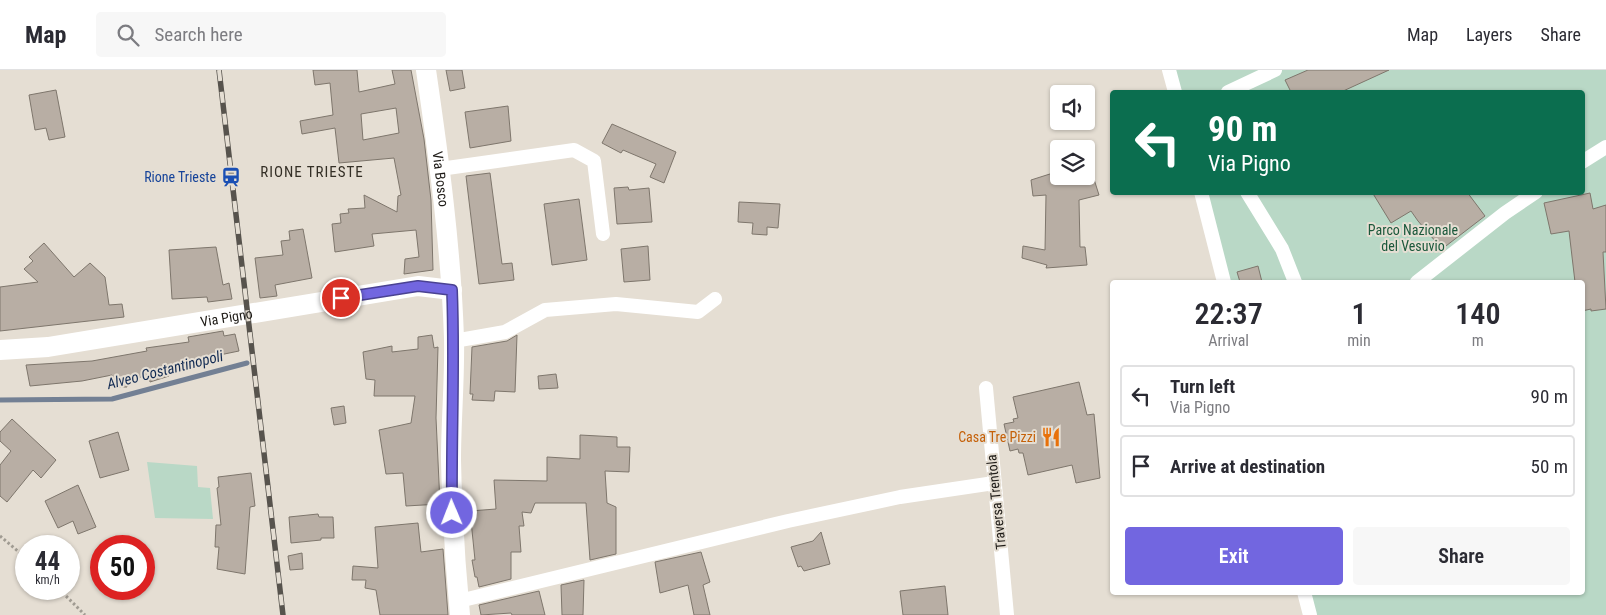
<!DOCTYPE html>
<style>
:root{--surface:#fff;--page:#f7f7f7;--text:#2b2b33;--muted:#7c7c81;--line:#e1e1e2;--accent:#7266e0}
body{margin:0;font-family:"Roboto Condensed",sans-serif;background:var(--page);color:var(--text);height:100vh;display:flex;flex-direction:column;font-size:19px;white-space:nowrap}
*{box-sizing:border-box;margin:0}
p{font-size:16px;color:var(--muted)}
.icon{flex:none;width:28px;height:28px;fill:none;stroke:currentColor;stroke-width:2;stroke-linecap:round;stroke-linejoin:round}
.map{position:relative;flex:1;overflow:hidden}
.drawer{position:absolute;left:1110px;top:210px;width:475px;height:315px;display:flex;flex-direction:column;background:var(--surface);border-radius:5px;box-shadow:0 1px 4px #0004}
.drawer>*{flex:none}
.top-card{position:absolute;left:1110px;top:20px;width:475px;height:105px;border-radius:5px;box-shadow:0 1px 4px #0004;background:#0b6e4f;color:#fff;overflow:hidden}
.buttons{position:absolute;left:1050px;top:15px;display:grid;gap:10px}
.buttons a{display:grid;place-items:center;width:45px;height:45px;border-radius:5px;background:var(--surface);box-shadow:0 1px 4px #0004;font-size:25px}
.speed{position:absolute;left:15px;top:465px;display:flex;gap:10px;font-size:25px;font-weight:700;text-align:center}
.speed>*{display:grid;place-content:center;width:65px;height:65px;border-radius:50%;background:var(--surface);box-shadow:0 1px 4px #0004;line-height:1}
.speed small{font-size:12px;font-weight:400}
.speed .limit{border:8px solid #d22;background:#fff;color:#111}
.pin{position:absolute;display:grid;place-items:center;width:42px;height:42px;color:#fff;margin:-21px;border:2px solid #fff;border-radius:50%;box-shadow:0 1px 5px #0007}
.me{position:absolute;width:55px;margin:-28px;rotate:359deg;stroke-linejoin:round;filter:drop-shadow(0 0 4px #0008)}
.turn{display:flex;align-items:center;gap:18px;height:105px;padding:0 15px;font-size:22px}
.turn .icon{width:65px;height:65px;stroke-width:2.5}
.turn b{display:block;font-size:35px;line-height:42px}
.eta{display:flex;justify-content:space-evenly;align-items:center;height:85px;text-align:center}
.eta b{font-size:30px;font-weight:600;line-height:35px}
.primary-button{display:flex;gap:10px;margin-top:auto;padding:10px 15px}
.primary-button a{flex:1;height:58px;border-radius:5px;background:var(--accent);color:#fff;font-size:20px;font-weight:600;line-height:58px;text-align:center}
.primary-button a+a{background:var(--page);color:var(--text)}
ul{padding:0;list-style:none}
li{display:flex;align-items:center;gap:15px;height:62px;margin:0 10px 8px;padding:0 5px;border:2px solid var(--line);border-radius:5px}
li div{flex:1}
li b{display:block;font-size:19px}
li em{font-style:normal}
header{display:flex;align-items:center;gap:30px;box-sizing:border-box;height:70px;padding:0 25px;background:var(--surface);border-bottom:1px solid var(--line)}
header strong{font-size:24px}
nav{display:flex;gap:28px;margin-inline-start:auto;font-size:18px}
.search{width:350px;height:45px;background:var(--page);display:flex;align-items:center;gap:12px;box-sizing:border-box;padding:0 18px;border-radius:5px;color:var(--muted);font-size:19px}
.map>svg:first-child{display:block}
.green{fill:#b9d8c6}
.lines{fill:none;stroke-linecap:round;stroke-linejoin:round}
.stream{stroke:#738094;stroke-width:5}
.building{fill:#b8aea4;stroke:#7e766c;fill-rule:evenodd}
.path{stroke:#a09b92;stroke-width:3;stroke-dasharray:2.5 2.5;stroke-linecap:butt}
.street{stroke:#fff;stroke-width:14}
.secondary{stroke:#fff;stroke-width:20}
.rail-casing{stroke:#57534d;stroke-width:5.5}
.rail{stroke:#e5ded3;stroke-width:4;stroke-dasharray:11;stroke-linecap:butt}
.route-casing{stroke:#4a4292;stroke-width:12}
.route{stroke:#7266e0;stroke-width:9}
.labels{text-anchor:middle;stroke-width:4;stroke-linejoin:round;paint-order:stroke}
.transit-label{font-size:14px;fill:#164399;stroke:#e5ded3;text-anchor:end}
.street-label{font-size:14px;fill:#1e1b17;stroke:#e5ded3}
.park-label{font-size:14px;fill:#1a583b;stroke:#e5ded3}
.food-label{font-size:14px;fill:#c56008;stroke:#e5ded3;text-anchor:end}
.neighbourhood-label{font-size:15px;letter-spacing:1px;fill:#342f26;stroke:#e5ded3}
.water-label{font-size:15px;font-style:italic;fill:#112a52;stroke:#e5ded3}
</style>
<header>
<strong>Map</strong>
<div class="search"><svg class="icon" aria-label="search" viewBox="0 0 24 24"><circle cx="10" cy="10" r="6"/><path d="M15 15l6 6"/></svg>Search here</div>
<nav><a>Map</a><a>Layers</a><a>Share</a></nav>
</header>
<div class="map">
<svg width="1606" height="545" viewBox="0 0 1606 545">
<rect width="100%" height="100%" fill="#e5ded3"/>
<g class="green">
<polygon points="1165,0 1606,0 1606,545 1306,545 1300,523 1582,522 1582,212 1220,212 1197,123 1582,122 1582,22 1171,22"/>
<polygon points="147,392 197,396 198,417 210,418 213,449 155,448"/>
</g>
<g class="lines">
<polyline class="stream" points="0,330 112,329 247,293"/>
</g>
<g class="building">
<path d="M313,0H357L359,22L395,14L392,0H411L424,69L431,130L433,200L404,204L405,189L419,187L416,160L372,164L374,176L335,182L332,154L341,153L340,144L349,143L348,139L365,138L364,125L397,142L398,126L401,125L394,88L339,93L335,58L302,64L300,51L333,45L330,13L315,15ZM396,38L399,63L363,70L361,44Z"/>
<polygon points="446,0 462,0 465,18 450,21"/>
<polygon points="1308,0 1389,0 1341,22 1291,22 1285,10"/>
<polygon points="56,20 65,67 49,70 46,58 35,60 29,25"/>
<polygon points="508,36 511,71 470,78 465,42"/>
<polygon points="612,54 676,82 664,113 650,107 656,94 623,80 621,83 602,73"/>
<polygon points="490,103 502,194 512,193 514,210 479,214 466,106"/>
<polygon points="1053,103 1054,106 1093,106 1099,125 1079,130 1080,177 1085,177 1087,195 1046,198 1047,195 1022,188 1023,176 1045,180 1046,125 1033,126 1031,110"/>
<polygon points="628,117 629,120 649,118 652,152 617,154 614,118"/>
<polygon points="1372,122 1467,122 1485,146 1442,179 1418,151 1411,141 1391,153"/>
<polygon points="1590,123 1593,139 1606,135 1606,182 1603,182 1606,239 1591,241 1591,239 1582,241 1582,212 1575,212 1569,161 1551,164 1544,133"/>
<polygon points="579,129 587,190 552,195 544,134"/>
<polygon points="739,132 780,134 778,158 767,157 767,165 752,164 753,153 738,152"/>
<polygon points="303,159 312,208 275,215 277,226 260,228 255,188 283,185 281,171 290,170 289,161"/>
<polygon points="44,173 74,207 90,193 105,207 109,235 122,234 124,247 0,261 0,217 38,212 24,199 33,191 29,187"/>
<polygon points="648,176 650,210 624,212 621,179"/>
<polygon points="216,177 223,215 229,213 232,229 208,232 207,227 172,229 169,180"/>
<polygon points="1258,196 1262,212 1240,212 1237,202"/>
<polygon points="223,261 224,266 235,264 239,281 166,296 169,306 150,312 149,306 126,309 127,317 114,317 112,305 82,311 30,316 26,295 92,291 147,281 146,278 189,272 188,267"/>
<polygon points="432,265 434,278 438,277 436,348 440,434 406,436 403,403 386,404 379,360 411,353 415,326 374,326 375,310 366,309 363,282 392,276 392,282 418,279 418,267"/>
<polygon points="517,265 515,322 495,321 494,331 472,330 473,324 470,324 472,277 507,271"/>
<polygon points="556,304 558,318 539,319 538,306"/>
<polygon points="1079,312 1087,345 1094,344 1100,408 1076,413 1072,395 1028,405 1023,383 1019,383 1018,379 1010,381 1004,354 1014,352 1013,349 1018,348 1013,327"/>
<polygon points="344,336 346,353 334,355 331,338"/>
<polygon points="12,349 56,390 41,408 33,400 7,432 0,426 0,395 11,381 0,371 0,362"/>
<polygon points="118,362 129,400 100,408 89,371"/>
<polygon points="580,365 617,367 617,377 630,377 629,402 605,401 607,433 616,437 616,484 590,490 586,433 535,433 531,443 522,442 524,456 519,456 521,482 511,482 511,509 479,517 477,507 475,507 472,490 475,490 470,441 496,439 494,410 547,411 547,387 580,389"/>
<polygon points="251,403 255,436 250,437 245,504 217,499 219,477 215,477 216,455 221,455 217,418 219,417 218,407"/>
<polygon points="78,415 96,457 78,464 73,451 58,458 45,431"/>
<polygon points="318,444 319,447 333,447 334,468 321,468 321,470 291,473 289,447"/>
<polygon points="418,453 421,482 443,479 448,545 380,545 376,520 365,518 366,510 352,510 353,496 378,498 375,457"/>
<polygon points="821,462 830,494 804,501 801,496 798,497 791,477 813,471"/>
<polygon points="701,482 710,512 703,515 710,545 694,545 688,515 660,523 655,492"/>
<polygon points="302,483 303,499 290,500 288,486"/>
<polygon points="584,510 583,545 562,545 561,515"/>
<polygon points="945,516 948,545 903,545 900,521"/>
<polygon points="539,521 545,545 512,545 511,543 481,545 479,535"/>
</g>
<g class="lines">
<g class="path">
<polyline points="0,466 26,488"/>
<polyline points="59,519 85,545"/>
</g>
<g class="street">
<polyline points="1169,0 1175,22"/>
<polyline points="1228,22 1275,0"/>
<polyline points="1582,92 1606,77"/>
<polyline points="440,99 574,80 594,91 603,164"/>
<polyline points="1201,122 1224,212"/>
<polyline points="1247,122 1282,179 1295,212"/>
<polyline points="1417,212 1505,143 1536,122"/>
<polyline points="454,271 505,262 545,240 616,234 698,242 715,229"/>
<polyline points="986,318 1007,545"/>
<polyline points="1304,522 1310,545"/>
<polyline points="459,531 788,451 900,427 994,413"/>
</g>
<g class="secondary">
<path id="s1" d="M426,0C439,89 451,178 454,268C455,308 451,349 451,390C452,441 455,493 460,545"/>
<path id="s2" d="M0,280L48,277L418,216L452,220"/>
</g>
<defs>
<polyline id="rail" points="219,0 283,545"/>
</defs>
<use href="#rail" class="rail-casing"/>
<use href="#rail" class="rail"/>
</g>
<g class="lines">
<defs>
<path id="route" d="M341,228L418,216L452,220C455,294 451,368 452,443"/>
</defs>
<use href="#route" class="route-casing"/>
<use href="#route" class="route"/>
</g>
<defs>
<symbol id="station-bare" viewBox="-9 -9 18 18"><path d="M-3-6H3Q5-6 5-4V2Q5 4 3 4L4.5 6H3L1.5 4h-3L-3 6H-4.5L-3 4Q-5 4-5 2V-4Q-5-6-3-6ZM-3.5-4v3h7v-3ZM-3.5 1v1.5H-2V1ZM2 1v1.5H3.5V1Z" fill="#1a4fb4" stroke="#e5ded3" stroke-width="2.5" paint-order="stroke"/></symbol>
<symbol id="restaurant-bare" viewBox="-9 -9 18 18"><path d="M-5-6h1v4h1v-4h1v4h1v-4h1v5L-1.5 .5V6h-2V.5L-5-1ZM5-6V6H3V1.5H1.5Q1.5-4 5-6Z" fill="#e8710a" stroke="#e5ded3" stroke-width="2.5" paint-order="stroke"/></symbol>
</defs>
<g fill-rule="evenodd">
<use href="#station-bare" x="217" y="93" width="28" height="28"/>
<use href="#restaurant-bare" x="1037" y="353" width="28" height="28"/>
</g>
<g class="labels">
<g class="transit-label">
<text x="216" y="112">Rione Trieste</text>
</g>
<g class="street-label">
<text dy="5" stroke="none"><textPath href="#s1" startOffset="110">Via Bosco</textPath></text>
<text dy="5" stroke="none"><textPath href="#s2" startOffset="229">Via Pigno</textPath></text>
<text transform="translate(996 432) rotate(-96)" y="5">Traversa Trentola</text>
</g>
<g class="park-label">
<text x="1413" y="165">Parco Nazionale<tspan x="1413" dy="16">del Vesuvio</tspan></text>
</g>
<g class="food-label">
<text x="1036" y="372">Casa Tre Pizzi</text>
</g>
<g class="neighbourhood-label">
<text x="312" y="107">RIONE TRIESTE</text>
</g>
<g class="water-label">
<text transform="translate(165 300) rotate(-14)" y="5">Alveo Costantinopoli</text>
</g>
</g>
</svg>
<div class="buttons">
<a><svg class="icon" aria-label="sound" viewBox="0 0 24 24"><path d="M4 9h4l5-4v14l-5-4H4zM17 9q2 3 0 6"/></svg></a>
<a><svg class="icon" aria-label="layers" viewBox="0 0 24 24"><path d="M12 4l9 5-9 5-9-5zM3 14l9 5 9-5"/></svg></a>
</div>
<div class="speed"><div>44<small>km/h</small></div><div class="limit">50</div></div>
<div class="pin" style="left:341px;top:228px;background:#d93025"><svg class="icon" aria-label="arrive" viewBox="0 0 24 24"><path d="M6 21V4h12l-3 4 3 4H6"/></svg></div>
<svg class="me" style="left:452px;top:443px" viewBox="-20 -20 40 40"><circle r="17" fill="#7266e0" stroke="#fff" stroke-width="3"/><path d="M0-11L8 9 0 5-8 9z" fill="#fff"/></svg>
<div class="top-card">
<div class="turn"><svg class="icon" aria-label="left" viewBox="0 0 24 24"><path d="M17 20v-9H6M10 6l-5 5 5 5"/></svg><div><b>90 m</b>Via Pigno</div></div>
</div>
<section class="drawer">
<div class="eta">
<div><b>22:37</b><p>Arrival</p></div>
<div><b>1</b><p>min</p></div>
<div><b>140</b><p>m</p></div>
</div>
<ul>
<li><svg class="icon" aria-label="left" viewBox="0 0 24 24"><path d="M17 20v-9H6M10 6l-5 5 5 5"/></svg><div><b>Turn left</b><p>Via Pigno</p></div><em>90 m</em></li>
<li><svg class="icon" aria-label="arrive" viewBox="0 0 24 24"><path d="M6 21V4h12l-3 4 3 4H6"/></svg><div><b>Arrive at destination</b></div><em>50 m</em></li>
</ul>
<div class="primary-button"><a>Exit</a><a>Share</a></div>
</section>
</div>
